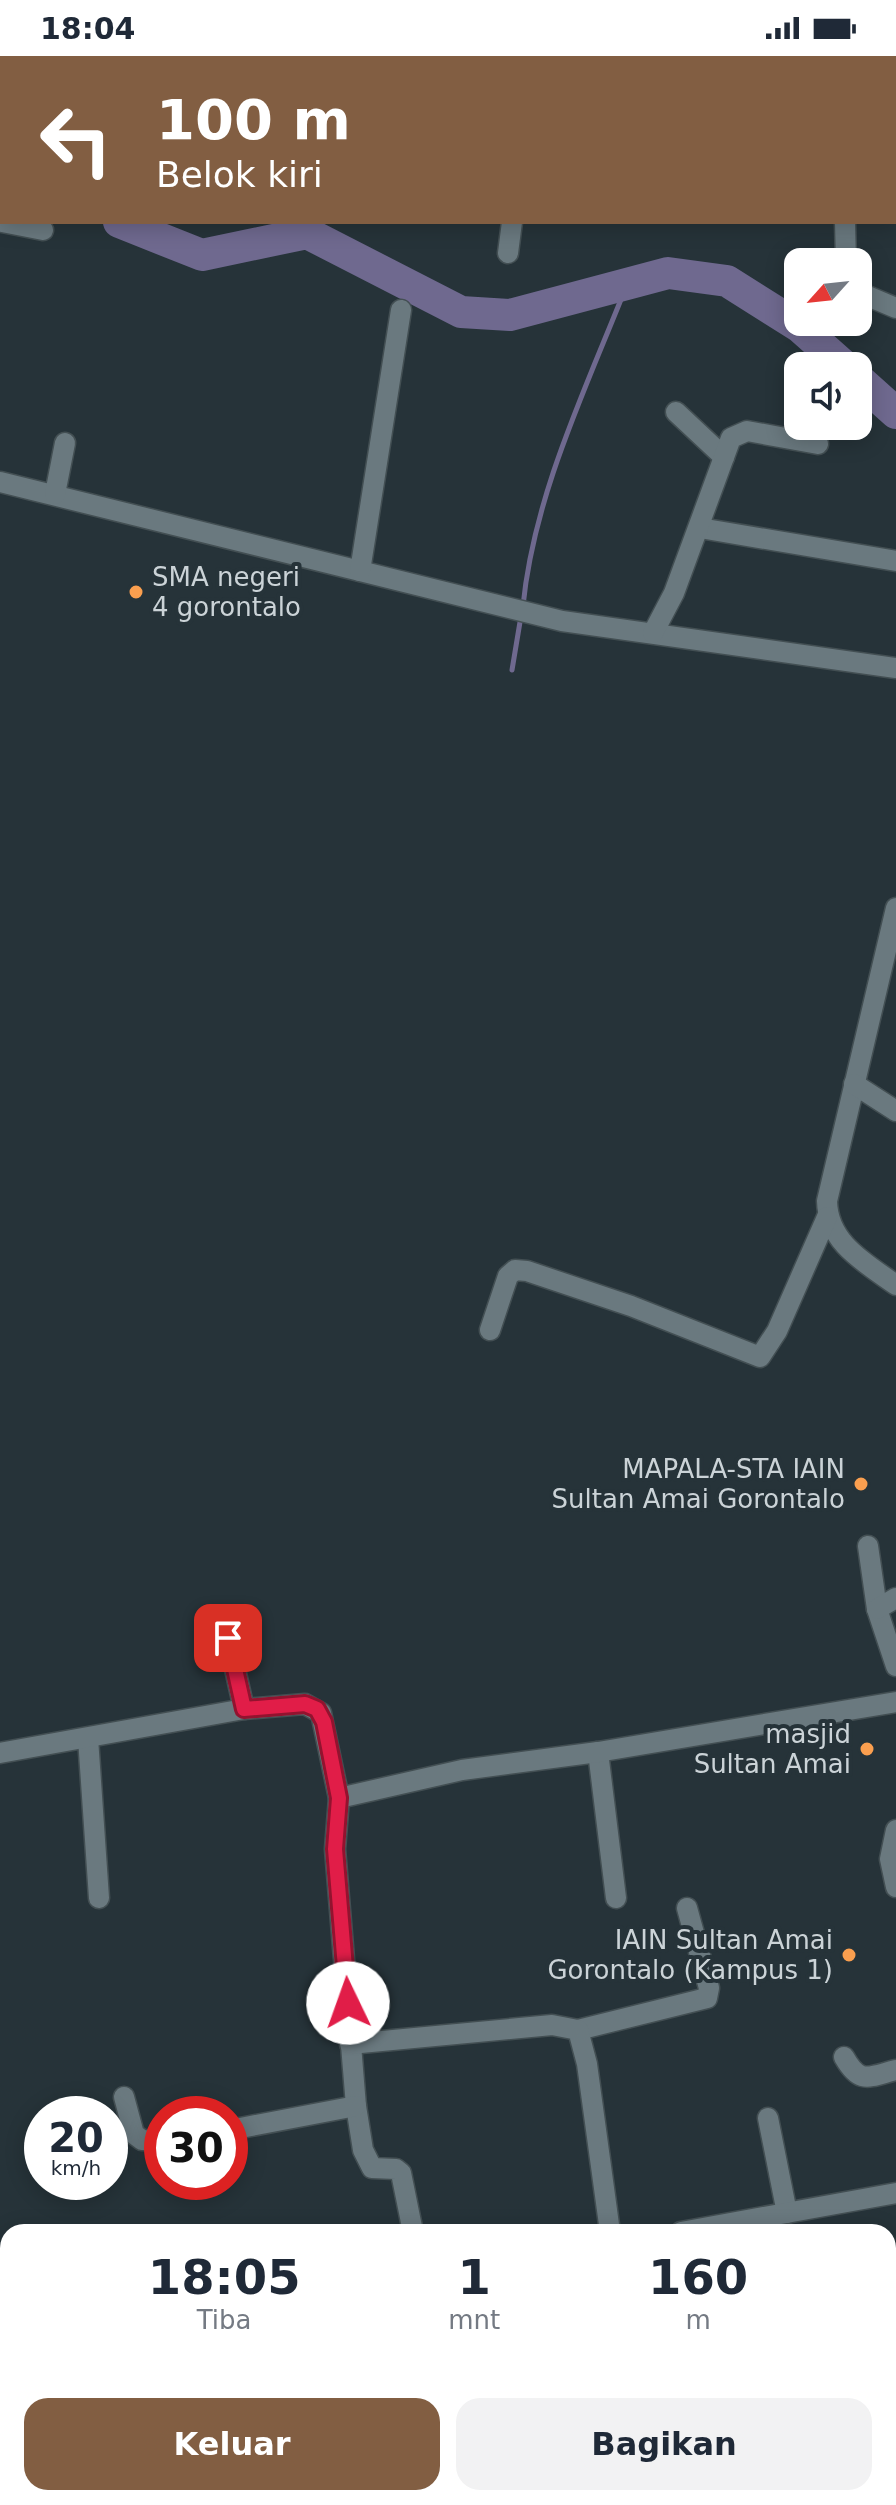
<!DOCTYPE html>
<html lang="id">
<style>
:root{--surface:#fff;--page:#f2f2f3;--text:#1f2937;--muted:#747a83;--accent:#825e42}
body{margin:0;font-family:"DejaVu Sans",sans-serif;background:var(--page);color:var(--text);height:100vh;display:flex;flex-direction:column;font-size:30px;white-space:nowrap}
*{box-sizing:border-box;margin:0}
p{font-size:26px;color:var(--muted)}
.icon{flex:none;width:44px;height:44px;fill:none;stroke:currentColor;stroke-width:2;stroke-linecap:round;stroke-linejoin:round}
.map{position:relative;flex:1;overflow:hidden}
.sheet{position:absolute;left:0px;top:2168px;width:896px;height:282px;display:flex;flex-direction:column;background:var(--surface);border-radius:24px 24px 0 0;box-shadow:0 4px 20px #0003}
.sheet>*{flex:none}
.guide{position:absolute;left:0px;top:0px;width:896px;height:168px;box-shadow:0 4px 20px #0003;background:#825e42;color:#fff;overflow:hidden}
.needle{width:52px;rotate:243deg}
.tools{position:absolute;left:784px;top:192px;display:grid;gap:16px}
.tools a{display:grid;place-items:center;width:88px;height:88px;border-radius:16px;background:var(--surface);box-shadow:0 4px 20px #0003;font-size:40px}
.speed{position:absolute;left:24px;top:2040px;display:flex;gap:16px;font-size:40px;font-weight:700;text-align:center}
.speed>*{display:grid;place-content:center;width:104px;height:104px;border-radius:50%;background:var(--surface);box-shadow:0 4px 20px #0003;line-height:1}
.speed small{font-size:20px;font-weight:400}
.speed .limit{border:12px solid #d22;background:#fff;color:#111}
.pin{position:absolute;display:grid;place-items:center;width:68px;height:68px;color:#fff;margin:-34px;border-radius:16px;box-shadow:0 4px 12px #0006}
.me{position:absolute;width:88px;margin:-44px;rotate:357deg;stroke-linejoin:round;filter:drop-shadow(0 0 6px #0008)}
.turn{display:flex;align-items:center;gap:28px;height:168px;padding:0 24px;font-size:36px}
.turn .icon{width:104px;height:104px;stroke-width:2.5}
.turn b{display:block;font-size:56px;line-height:68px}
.eta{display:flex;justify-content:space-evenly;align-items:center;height:136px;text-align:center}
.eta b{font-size:48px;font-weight:700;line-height:56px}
.action{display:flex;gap:16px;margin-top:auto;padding:16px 24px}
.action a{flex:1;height:92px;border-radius:24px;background:var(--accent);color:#fff;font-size:32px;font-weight:700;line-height:92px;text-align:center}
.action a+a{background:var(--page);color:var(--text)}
.status{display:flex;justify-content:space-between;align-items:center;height:56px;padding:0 40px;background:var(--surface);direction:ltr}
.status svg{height:22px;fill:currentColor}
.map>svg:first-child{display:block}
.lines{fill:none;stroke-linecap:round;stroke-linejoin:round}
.stream{stroke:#6f698f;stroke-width:5}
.river{stroke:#6f698f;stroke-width:32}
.minor-casing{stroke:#434f53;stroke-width:23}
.minor{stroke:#6a797f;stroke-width:20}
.route-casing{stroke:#92132f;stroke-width:20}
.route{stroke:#e11d48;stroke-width:14}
.poi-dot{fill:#fa9f4f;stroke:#263339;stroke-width:3}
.labels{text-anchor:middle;stroke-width:8;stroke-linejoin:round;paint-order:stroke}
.poi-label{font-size:26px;fill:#cbd3d7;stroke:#263339;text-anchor:end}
</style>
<div class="status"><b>18:04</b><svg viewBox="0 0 49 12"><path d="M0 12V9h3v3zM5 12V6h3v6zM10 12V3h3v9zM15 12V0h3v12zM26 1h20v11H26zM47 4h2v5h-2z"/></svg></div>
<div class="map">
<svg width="896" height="2449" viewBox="0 0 896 2449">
<rect width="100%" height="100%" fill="#263339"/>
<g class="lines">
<g class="stream">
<path d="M523,550C534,438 587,330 628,226"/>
<polyline points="512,614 521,560"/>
</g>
<g class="river">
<polyline points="0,120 2,121"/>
<polyline points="119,166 202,199 307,177 461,256 510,259 668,217 727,225 800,271 844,310"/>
<polyline points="858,323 896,357"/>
</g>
<defs>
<g id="minor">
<polyline points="522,0 539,2"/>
<polyline points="682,0 682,2"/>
<polyline points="19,2 20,0"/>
<polyline points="306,2 307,0"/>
<polyline points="440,2 440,0"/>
<polyline points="850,2 850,0"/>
<polyline points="0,72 2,67"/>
<polyline points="2,166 43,174"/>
<polyline points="845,166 846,206"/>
<polyline points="508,197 512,166"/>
<polyline points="858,236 896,252"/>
<polyline points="676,356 724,401"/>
<polyline points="0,426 562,565 896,612"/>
<polyline points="55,438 65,387"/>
<polyline points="700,472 896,505"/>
<polyline points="360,515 401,254"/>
<polyline points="653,577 674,537 731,382 747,375 818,388"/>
<path d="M896,852L827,1145C828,1187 864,1206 896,1229"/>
<polyline points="854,1028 896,1055"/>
<polyline points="490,1274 508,1220 515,1214 527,1215 631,1250 760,1301 777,1275 827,1161"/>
<polyline points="868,1490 877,1553 896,1610"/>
<polyline points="877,1553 896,1542"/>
<polyline points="228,1582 244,1653"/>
<polyline points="88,1682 99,1842"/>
<polyline points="598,1696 616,1842"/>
<polyline points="0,1697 244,1653 305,1648 321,1657 339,1742 335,1793 356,2050 363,2094 372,2112 396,2113 401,2117 413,2176"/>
<polyline points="339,1742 462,1714 598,1696 896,1646"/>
<polyline points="896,1774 890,1803 896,1831"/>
<polyline points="578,1974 707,1942 709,1932 687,1852"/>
<polyline points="350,1988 552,1969 578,1974 587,2008 610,2176"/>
<path d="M844,2001C860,2029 868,2021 896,2014"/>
<polyline points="124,2041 134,2078 142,2084 162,2085"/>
<polyline points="768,2062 787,2157"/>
<polyline points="230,2074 356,2050"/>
<polyline points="681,2176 896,2137"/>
<polyline points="0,2315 8,2314"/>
<polyline points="888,2323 896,2322"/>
<polyline points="147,2442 148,2449"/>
<polyline points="250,2449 295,2442"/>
</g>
</defs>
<use href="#minor" class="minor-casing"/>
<use href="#minor" class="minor"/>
</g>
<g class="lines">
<defs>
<polyline id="route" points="228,1582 244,1653 305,1648 317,1653 324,1666 339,1742 335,1793 348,1947"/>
</defs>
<use href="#route" class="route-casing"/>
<use href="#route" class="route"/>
</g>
<g class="poi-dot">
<circle cx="136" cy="536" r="8"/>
<circle cx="861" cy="1428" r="8"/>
<circle cx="867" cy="1693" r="8"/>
<circle cx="849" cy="1899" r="8"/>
</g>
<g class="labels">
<g class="poi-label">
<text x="152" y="530" text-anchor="start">SMA negeri<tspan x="152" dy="30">4 gorontalo</tspan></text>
<text x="845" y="1422">MAPALA-STA IAIN<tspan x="845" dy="30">Sultan Amai Gorontalo</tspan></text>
<text x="851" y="1687">masjid<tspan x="851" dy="30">Sultan Amai</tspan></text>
<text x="833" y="1893">IAIN Sultan Amai<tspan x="833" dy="30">Gorontalo (Kampus 1)</tspan></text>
</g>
</g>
</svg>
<div class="tools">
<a><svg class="needle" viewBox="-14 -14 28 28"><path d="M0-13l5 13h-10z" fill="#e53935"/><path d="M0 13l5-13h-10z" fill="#747a83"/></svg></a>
<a><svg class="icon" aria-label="sound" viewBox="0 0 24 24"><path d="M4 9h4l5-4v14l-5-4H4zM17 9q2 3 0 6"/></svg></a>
</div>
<div class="speed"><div>20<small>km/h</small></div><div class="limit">30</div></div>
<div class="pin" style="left:228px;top:1582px;background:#d93025"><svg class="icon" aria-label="arrive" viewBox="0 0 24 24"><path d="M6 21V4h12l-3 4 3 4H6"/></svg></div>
<svg class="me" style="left:348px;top:1947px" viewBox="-20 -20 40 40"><circle r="19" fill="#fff"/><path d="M0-13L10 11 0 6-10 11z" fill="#e11d48"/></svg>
<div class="guide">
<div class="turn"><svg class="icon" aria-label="left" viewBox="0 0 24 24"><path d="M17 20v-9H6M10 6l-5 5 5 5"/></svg><div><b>100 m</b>Belok kiri</div></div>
</div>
<section class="sheet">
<div class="eta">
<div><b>18:05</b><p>Tiba</p></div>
<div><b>1</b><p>mnt</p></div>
<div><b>160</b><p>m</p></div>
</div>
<div class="action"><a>Keluar</a><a>Bagikan</a></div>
</section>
</div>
